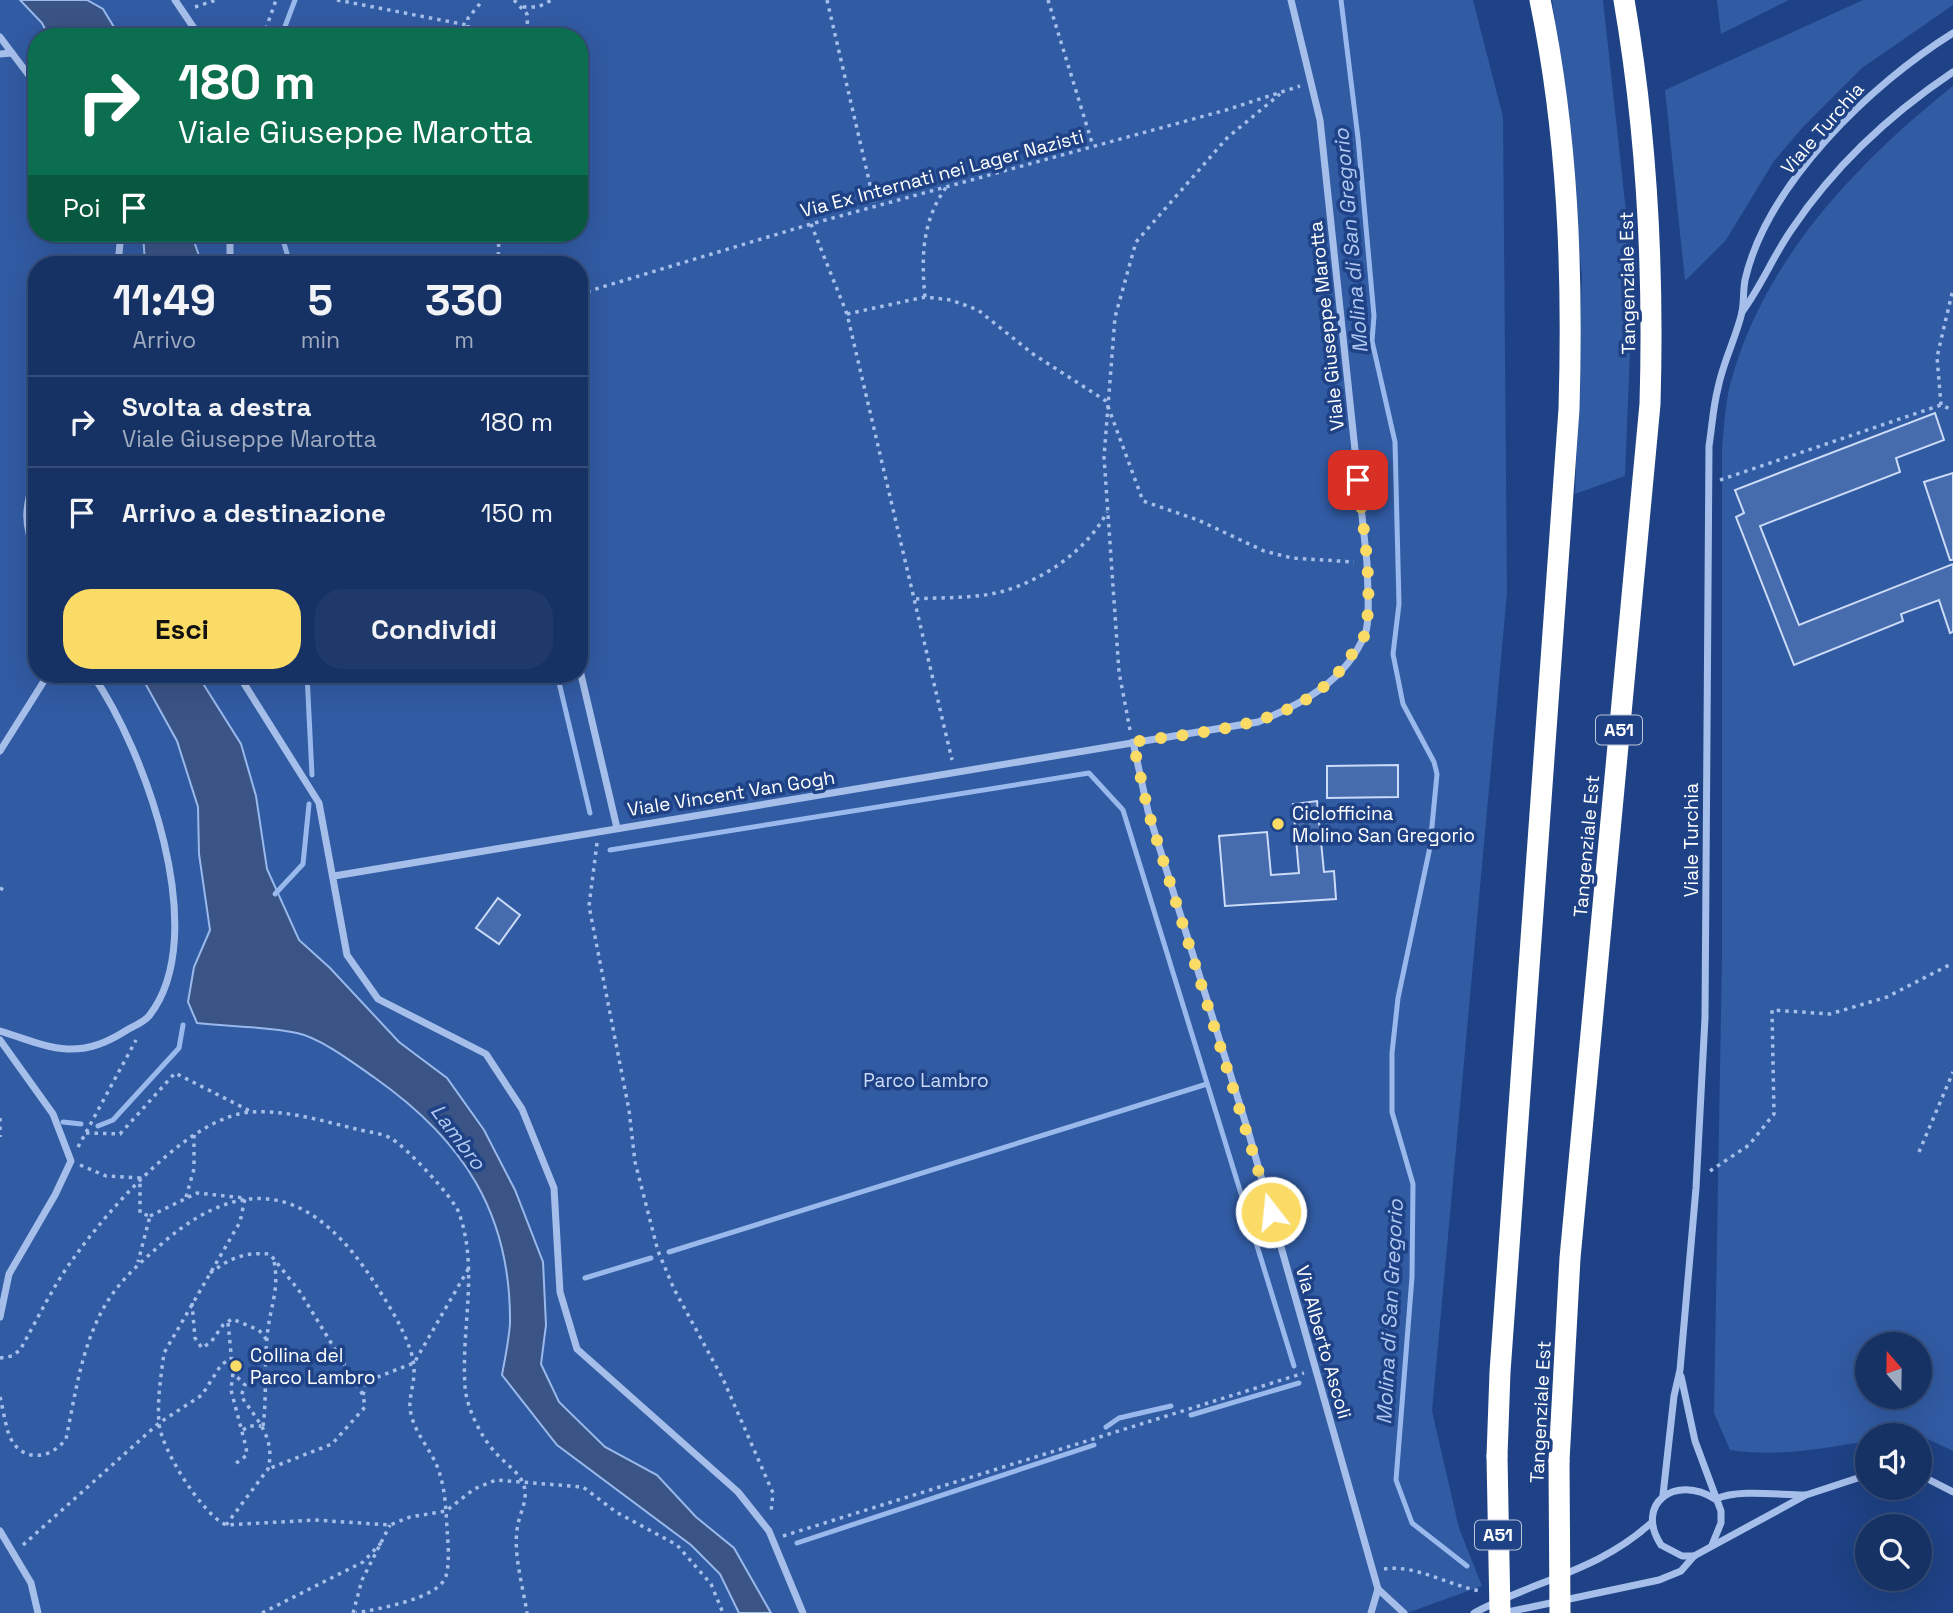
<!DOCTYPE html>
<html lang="it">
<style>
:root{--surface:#163264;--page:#1f3a6a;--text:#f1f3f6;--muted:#9eaabf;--line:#354d78;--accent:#f9db65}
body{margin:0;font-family:"Space Grotesk",sans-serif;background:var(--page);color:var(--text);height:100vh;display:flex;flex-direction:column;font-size:26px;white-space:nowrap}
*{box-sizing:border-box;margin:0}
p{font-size:23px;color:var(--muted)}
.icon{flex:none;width:38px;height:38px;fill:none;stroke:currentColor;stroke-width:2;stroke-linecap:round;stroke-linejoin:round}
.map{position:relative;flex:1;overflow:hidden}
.side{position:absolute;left:28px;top:256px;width:560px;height:427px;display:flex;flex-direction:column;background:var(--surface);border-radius:28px;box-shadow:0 7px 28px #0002,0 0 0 2px var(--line)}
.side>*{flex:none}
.banner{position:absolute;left:28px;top:28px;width:560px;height:214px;border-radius:28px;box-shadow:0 7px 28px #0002,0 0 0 2px var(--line);background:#0b6e4f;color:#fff;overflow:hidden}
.needle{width:46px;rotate:340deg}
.tools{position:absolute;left:1855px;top:1332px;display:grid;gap:14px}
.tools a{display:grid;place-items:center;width:77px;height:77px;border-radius:50%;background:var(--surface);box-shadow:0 7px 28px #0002,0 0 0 2px var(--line);font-size:35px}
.pin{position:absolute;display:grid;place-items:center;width:60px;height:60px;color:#fff;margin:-30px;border-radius:14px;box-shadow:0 4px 10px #0006}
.me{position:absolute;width:77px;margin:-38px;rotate:344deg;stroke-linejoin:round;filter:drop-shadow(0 0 5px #0008)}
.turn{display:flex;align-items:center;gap:24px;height:147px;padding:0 35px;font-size:32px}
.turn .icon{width:91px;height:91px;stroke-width:2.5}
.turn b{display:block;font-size:49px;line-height:60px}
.then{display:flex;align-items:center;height:66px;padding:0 35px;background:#0003;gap:14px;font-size:26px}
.eta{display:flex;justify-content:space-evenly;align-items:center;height:119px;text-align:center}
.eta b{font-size:42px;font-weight:700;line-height:49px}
.primary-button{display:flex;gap:14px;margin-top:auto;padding:14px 35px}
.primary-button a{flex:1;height:80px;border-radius:28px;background:var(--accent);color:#111;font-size:28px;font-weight:700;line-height:80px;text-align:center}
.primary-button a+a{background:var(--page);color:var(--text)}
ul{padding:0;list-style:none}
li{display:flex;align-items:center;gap:21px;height:91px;padding:0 35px;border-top:2px solid var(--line)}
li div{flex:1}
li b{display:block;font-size:26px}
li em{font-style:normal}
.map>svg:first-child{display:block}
.green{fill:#315ba3;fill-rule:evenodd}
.water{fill:#3a5486;stroke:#99b9ec;stroke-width:2}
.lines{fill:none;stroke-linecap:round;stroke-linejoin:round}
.stream{stroke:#99b9ec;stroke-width:5}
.building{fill:#466cae;stroke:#cbdbf8;stroke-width:2}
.path{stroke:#a6bfea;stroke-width:3.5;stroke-dasharray:3.5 5;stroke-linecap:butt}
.street{stroke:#a6bfea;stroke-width:7}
.highway{stroke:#fff;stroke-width:21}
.highway-bridge{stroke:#fff;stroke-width:21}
.route{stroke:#f9db65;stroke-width:12;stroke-dasharray:0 21.6}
.poi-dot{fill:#f9db65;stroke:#1e4285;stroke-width:2.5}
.labels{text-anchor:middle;stroke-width:7;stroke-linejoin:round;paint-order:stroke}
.shield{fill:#1e4285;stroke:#bcc6da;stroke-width:2}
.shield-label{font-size:18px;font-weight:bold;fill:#fff}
.street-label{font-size:19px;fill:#fff;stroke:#1e4285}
.poi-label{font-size:19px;fill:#fff;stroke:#1e4285;text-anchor:start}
.park-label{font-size:19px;fill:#cbdbf8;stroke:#1e4285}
.water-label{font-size:21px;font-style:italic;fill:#b1c9f2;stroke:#1e4285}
</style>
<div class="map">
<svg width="1953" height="1613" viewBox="0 0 1953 1613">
<rect width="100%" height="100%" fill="#1e4285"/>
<g class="green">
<path d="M0,0H1473L1503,117L1507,593L1432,1411L1459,1528L1482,1586L1407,1613H0ZM37,37H579V233H37ZM37,264H579V674H37Z"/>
<polygon points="1552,0 1603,0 1633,276 1625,476 1575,494 1582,277 1565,96"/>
<polygon points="1717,0 1789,0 1721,34"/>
<polygon points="1863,0 1953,0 1953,5 1862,68 1803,127 1774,161 1726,240 1685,281 1665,90"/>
<path d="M1953,86V1451L1915,1433L1867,1435V1441C1821,1449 1776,1457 1730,1450L1714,1413L1722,955V449C1724,428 1725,405 1730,385C1762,262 1856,163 1953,86ZM1867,1344H1920V1396H1867Z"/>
</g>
<g class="water">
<polygon points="20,0 87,0 103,9 120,37 49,37 42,23"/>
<polygon points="143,233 191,233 202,264 145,264"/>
<path d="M140,674H197L241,744L256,796L267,869L299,940L330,968L399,1042L447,1078L484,1130L515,1190L543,1262L546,1325L541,1364L559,1402L605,1447L657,1475L696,1517L734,1548L771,1613H739L720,1574L691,1545L557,1445L502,1375C505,1358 509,1340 510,1323C511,1213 463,1140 375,1078C355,1064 321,1038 297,1033C265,1026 230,1027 197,1023L188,1002L194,967L210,930L199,854L198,807L177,741Z"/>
</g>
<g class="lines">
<g class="stream">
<polyline points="1341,0 1358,138 1374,316 1372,341 1395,442 1399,604 1393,654 1403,704 1434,762 1437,774 1430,847 1398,998 1392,1053 1392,1112 1413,1184 1412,1277 1396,1480 1412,1523 1467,1566"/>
<polyline points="281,37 295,0"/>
<polyline points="281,233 290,264"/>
<polyline points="307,674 312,775"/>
<polyline points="557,674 590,813"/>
<polyline points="610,850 1089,773 1123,810 1294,1366"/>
<polyline points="275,894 303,864 309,804"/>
<polyline points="63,1122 81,1124"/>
<polyline points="98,1126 113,1120 179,1048 183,1025"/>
<polyline points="669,1252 1207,1084"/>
<polyline points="585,1278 651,1258"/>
<polyline points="1191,1415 1299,1383"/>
<polyline points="1106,1427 1119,1418 1171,1406"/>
<polyline points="797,1543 1094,1445"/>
</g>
</g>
<g class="building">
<polygon points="1935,413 1944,440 1896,458 1900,472 1760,526 1799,625 1953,564 1953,632 1950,633 1939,600 1901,614 1903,621 1794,665 1736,517 1744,513 1735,490"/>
<polygon points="1953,473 1953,560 1950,560 1924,482"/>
<polygon points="1398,765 1398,797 1327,798 1327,766"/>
<polygon points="1317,801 1324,872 1334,871 1336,899 1225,906 1219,836 1267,832 1271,875 1299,873 1293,804"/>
<polygon points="498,898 520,915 499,944 476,928"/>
</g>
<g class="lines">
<g class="path">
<polyline points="337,0 467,25"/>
<polyline points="514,0 527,14 528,37"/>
<polyline points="827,0 875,206"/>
<polyline points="1048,0 1093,146"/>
<polyline points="195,7 216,0"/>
<polyline points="523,7 538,7 552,0"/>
<polyline points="263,37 276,0"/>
<polyline points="468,37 468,18 483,0"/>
<polyline points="811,224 847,314 952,760"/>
<polyline points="498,264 499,233"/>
<polyline points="579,294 811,224 1226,110 1300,86"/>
<path d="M925,297C921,257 922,220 947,186"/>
<polyline points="847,314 925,297 951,300 978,310 1033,354 1106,401 1143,501 1198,520 1264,551 1292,558 1354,562"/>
<polyline points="1941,405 1937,357 1953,289"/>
<polyline points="1720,480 1941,405 1953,410"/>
<path d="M916,599C944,597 980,599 1007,590C1046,578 1088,549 1107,512"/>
<polyline points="1130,730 1119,672 1104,457 1115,317 1136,242 1227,138 1280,94"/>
<polyline points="597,843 589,906 629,1110 635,1162 658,1251 674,1289 723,1379 773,1493 771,1512"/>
<polyline points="0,888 6,891"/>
<polyline points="0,1118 0,1137"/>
<polyline points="86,1133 120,1134 175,1073 250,1111"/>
<polyline points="78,1147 136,1040"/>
<polyline points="1919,1152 1953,1072"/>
<polyline points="80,1165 106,1176 140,1178 140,1213 150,1216 138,1262"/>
<polyline points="1710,1171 1749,1145 1774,1114 1772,1010 1830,1014 1887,997 1953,963"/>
<polyline points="186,1197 194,1169 194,1134"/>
<path d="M150,1216L197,1193L245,1198L240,1222L164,1353C161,1376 157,1400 159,1423C161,1449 202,1514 226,1525L315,1520L390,1525L410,1517L446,1511L474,1489L496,1480L583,1487L616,1512L677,1545L711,1584L723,1613"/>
<path d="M210,1273C231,1258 243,1252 270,1254L300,1292L363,1395L365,1407L332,1444L268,1469"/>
<polyline points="192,1303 195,1338 202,1348 211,1342 223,1325 232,1319 259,1330 266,1339"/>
<polyline points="228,1323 233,1373 231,1390 246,1447 247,1455 235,1464"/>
<path d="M0,1358L12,1356L20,1350C37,1320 53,1286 73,1259C107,1211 191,1114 253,1112C287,1110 323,1121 356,1129C367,1132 383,1133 392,1139C406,1147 454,1198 459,1213C479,1269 461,1327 465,1386C466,1407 481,1437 495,1452C504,1463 517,1470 523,1483C529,1498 521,1510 518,1524C512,1551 523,1586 527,1613"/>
<polyline points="363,1395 367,1381 414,1363 470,1266"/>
<path d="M0,1397C3,1409 5,1423 9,1435C21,1463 50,1460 66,1439C75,1396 81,1350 102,1311C117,1282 141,1262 165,1241C251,1168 317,1194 374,1282C388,1304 403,1327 411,1352C420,1379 406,1395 411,1414C415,1433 430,1449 437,1466C445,1486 446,1508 447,1529C448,1544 450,1561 446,1576C439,1599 377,1609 356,1613"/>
<path d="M263,1426C267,1397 264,1367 267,1338C269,1309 280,1291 274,1261"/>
<polyline points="243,1430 249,1426 261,1426"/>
<path d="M226,1525L268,1469C276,1438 257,1420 241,1396L245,1385L233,1373"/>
<polyline points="783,1536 1304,1373"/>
<polyline points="23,1545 159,1423 202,1395 221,1365 231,1358"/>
<path d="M1384,1569C1414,1564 1448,1585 1480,1591"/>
<polyline points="262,1613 363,1562 382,1542"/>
<polyline points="353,1613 362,1580 390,1525"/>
</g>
<g class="street">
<polyline points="175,0 200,37"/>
<polyline points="0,37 12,53"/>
<polyline points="0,54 12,53 37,86"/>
<polyline points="118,264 121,233"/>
<polyline points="230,264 230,233"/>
<path d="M1742,312C1762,285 1773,256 1792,229C1835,165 1889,115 1953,72"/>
<path d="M37,467C26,507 21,519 37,558"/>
<polyline points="579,666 617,828"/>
<polyline points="238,674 319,803 347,955 378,999 486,1054 522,1109 554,1188 560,1292 577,1349 738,1492 769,1531 803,1613"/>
<polyline points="1133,742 1148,811 1249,1134 1378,1589 1404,1613"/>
<polyline points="0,751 44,681 53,674"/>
<path d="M334,876L1258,722C1302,704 1346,681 1365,634C1371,620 1367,581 1367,563L1320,120L1291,0"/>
<path d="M0,1031C21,1037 45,1048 67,1049C90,1050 108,1042 127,1030C134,1026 144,1022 149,1016C213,935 144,748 92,674"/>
<polyline points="0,1040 53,1114 71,1161 55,1195 9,1274 0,1317"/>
<polyline points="1681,1376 1695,1441 1721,1511 1721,1523 1712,1545"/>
<polyline points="1920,1475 1953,1492"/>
<path d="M1663,1495L1674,1396L1680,1370L1696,1188L1705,1018L1709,446C1712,427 1713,407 1718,388C1723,362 1736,338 1742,312C1744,302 1743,291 1745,280C1767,184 1871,84 1953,33"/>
<path d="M1716,1499C1738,1489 1779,1495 1805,1495"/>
<polyline points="0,1531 31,1583 38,1613"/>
<path d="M1694,1556H1682L1661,1545C1634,1503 1676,1474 1715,1499"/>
<polyline points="1371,1613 1378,1589"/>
<path d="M1474,1613C1534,1581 1600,1570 1651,1523"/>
<polyline points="1503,1613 1659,1580 1681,1571 1694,1556 1806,1495 1867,1475"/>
</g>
<g class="highway">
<path d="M1497,1456L1500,1372L1569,409C1573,271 1568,135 1540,0"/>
<path d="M1559,1461L1570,1258L1650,404C1654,268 1647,134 1624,0"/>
</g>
<g class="highway-bridge">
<polyline points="1497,1456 1500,1613"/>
<polyline points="1559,1461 1560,1613"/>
</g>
</g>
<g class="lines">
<path class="route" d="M1271,1212L1148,811L1133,742C1209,730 1303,729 1350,657C1355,649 1365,639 1366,630C1373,581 1363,529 1358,480"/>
</g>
<g class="poi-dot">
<circle cx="1278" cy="824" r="7"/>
<circle cx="236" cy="1366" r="7"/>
</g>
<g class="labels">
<g class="shield">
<rect x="1596" y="715.5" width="46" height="29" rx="5"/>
<rect x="1475" y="1520.5" width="46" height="29" rx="5"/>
</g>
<g class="shield-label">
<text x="1619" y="736">A51</text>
<text x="1498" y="1541">A51</text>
</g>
<g class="street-label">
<text transform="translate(1822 128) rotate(-49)" y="7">Viale Turchia</text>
<text transform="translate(942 173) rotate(-15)" y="7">Via Ex Internati nei Lager Nazisti</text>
<text transform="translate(1627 283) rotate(-91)" y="7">Tangenziale Est</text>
<text transform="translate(1326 326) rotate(-96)" y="7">Viale Giuseppe Marotta</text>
<text transform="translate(731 793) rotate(-9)" y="7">Viale Vincent Van Gogh</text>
<text transform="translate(1691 840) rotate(-90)" y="7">Viale Turchia</text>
<text transform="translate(1586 846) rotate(-85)" y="7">Tangenziale Est</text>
<text transform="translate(1324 1342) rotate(74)" y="7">Via Alberto Ascoli</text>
<text transform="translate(1540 1412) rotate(-87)" y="7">Tangenziale Est</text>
</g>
<g class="poi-label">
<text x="1292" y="820">Ciclofficina<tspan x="1292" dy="22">Molino San Gregorio</tspan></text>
<text x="250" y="1362">Collina del<tspan x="250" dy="22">Parco Lambro</tspan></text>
</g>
<g class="park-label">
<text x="926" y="1087">Parco Lambro</text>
</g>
<g class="water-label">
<text transform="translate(1351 241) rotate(-95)" y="7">Molina di San Gregorio</text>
<text transform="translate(458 1137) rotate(53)" y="7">Lambro</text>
<text transform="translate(1390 1312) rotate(-87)" y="7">Molina di San Gregorio</text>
</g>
</g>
</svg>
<div class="tools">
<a><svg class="needle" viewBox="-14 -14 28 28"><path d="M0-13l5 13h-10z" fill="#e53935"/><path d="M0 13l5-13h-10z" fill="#9eaabf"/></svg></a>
<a><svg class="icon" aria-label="sound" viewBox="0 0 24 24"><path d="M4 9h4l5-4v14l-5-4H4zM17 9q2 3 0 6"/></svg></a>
<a><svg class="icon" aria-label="search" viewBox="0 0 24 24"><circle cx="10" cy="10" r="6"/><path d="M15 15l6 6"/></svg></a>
</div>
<div class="pin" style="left:1358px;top:480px;background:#d93025"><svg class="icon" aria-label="arrive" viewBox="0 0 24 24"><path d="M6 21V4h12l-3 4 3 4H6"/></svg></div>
<svg class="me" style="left:1271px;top:1212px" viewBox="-20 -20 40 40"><circle r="17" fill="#f9db65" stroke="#fff" stroke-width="3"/><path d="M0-11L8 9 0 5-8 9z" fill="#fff"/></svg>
<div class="banner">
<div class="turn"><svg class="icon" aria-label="right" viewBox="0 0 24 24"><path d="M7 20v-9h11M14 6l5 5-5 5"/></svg><div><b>180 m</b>Viale Giuseppe Marotta</div></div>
<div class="then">Poi<svg class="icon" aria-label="arrive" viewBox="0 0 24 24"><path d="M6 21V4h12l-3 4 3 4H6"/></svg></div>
</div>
<section class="side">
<div class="eta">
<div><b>11:49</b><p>Arrivo</p></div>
<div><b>5</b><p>min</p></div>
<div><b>330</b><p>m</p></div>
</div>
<ul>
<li><svg class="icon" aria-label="right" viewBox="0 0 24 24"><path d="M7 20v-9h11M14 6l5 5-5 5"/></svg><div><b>Svolta a destra</b><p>Viale Giuseppe Marotta</p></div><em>180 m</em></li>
<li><svg class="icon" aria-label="arrive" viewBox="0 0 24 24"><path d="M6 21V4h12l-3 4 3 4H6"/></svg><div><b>Arrivo a destinazione</b></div><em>150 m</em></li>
</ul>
<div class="primary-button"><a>Esci</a><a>Condividi</a></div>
</section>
</div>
